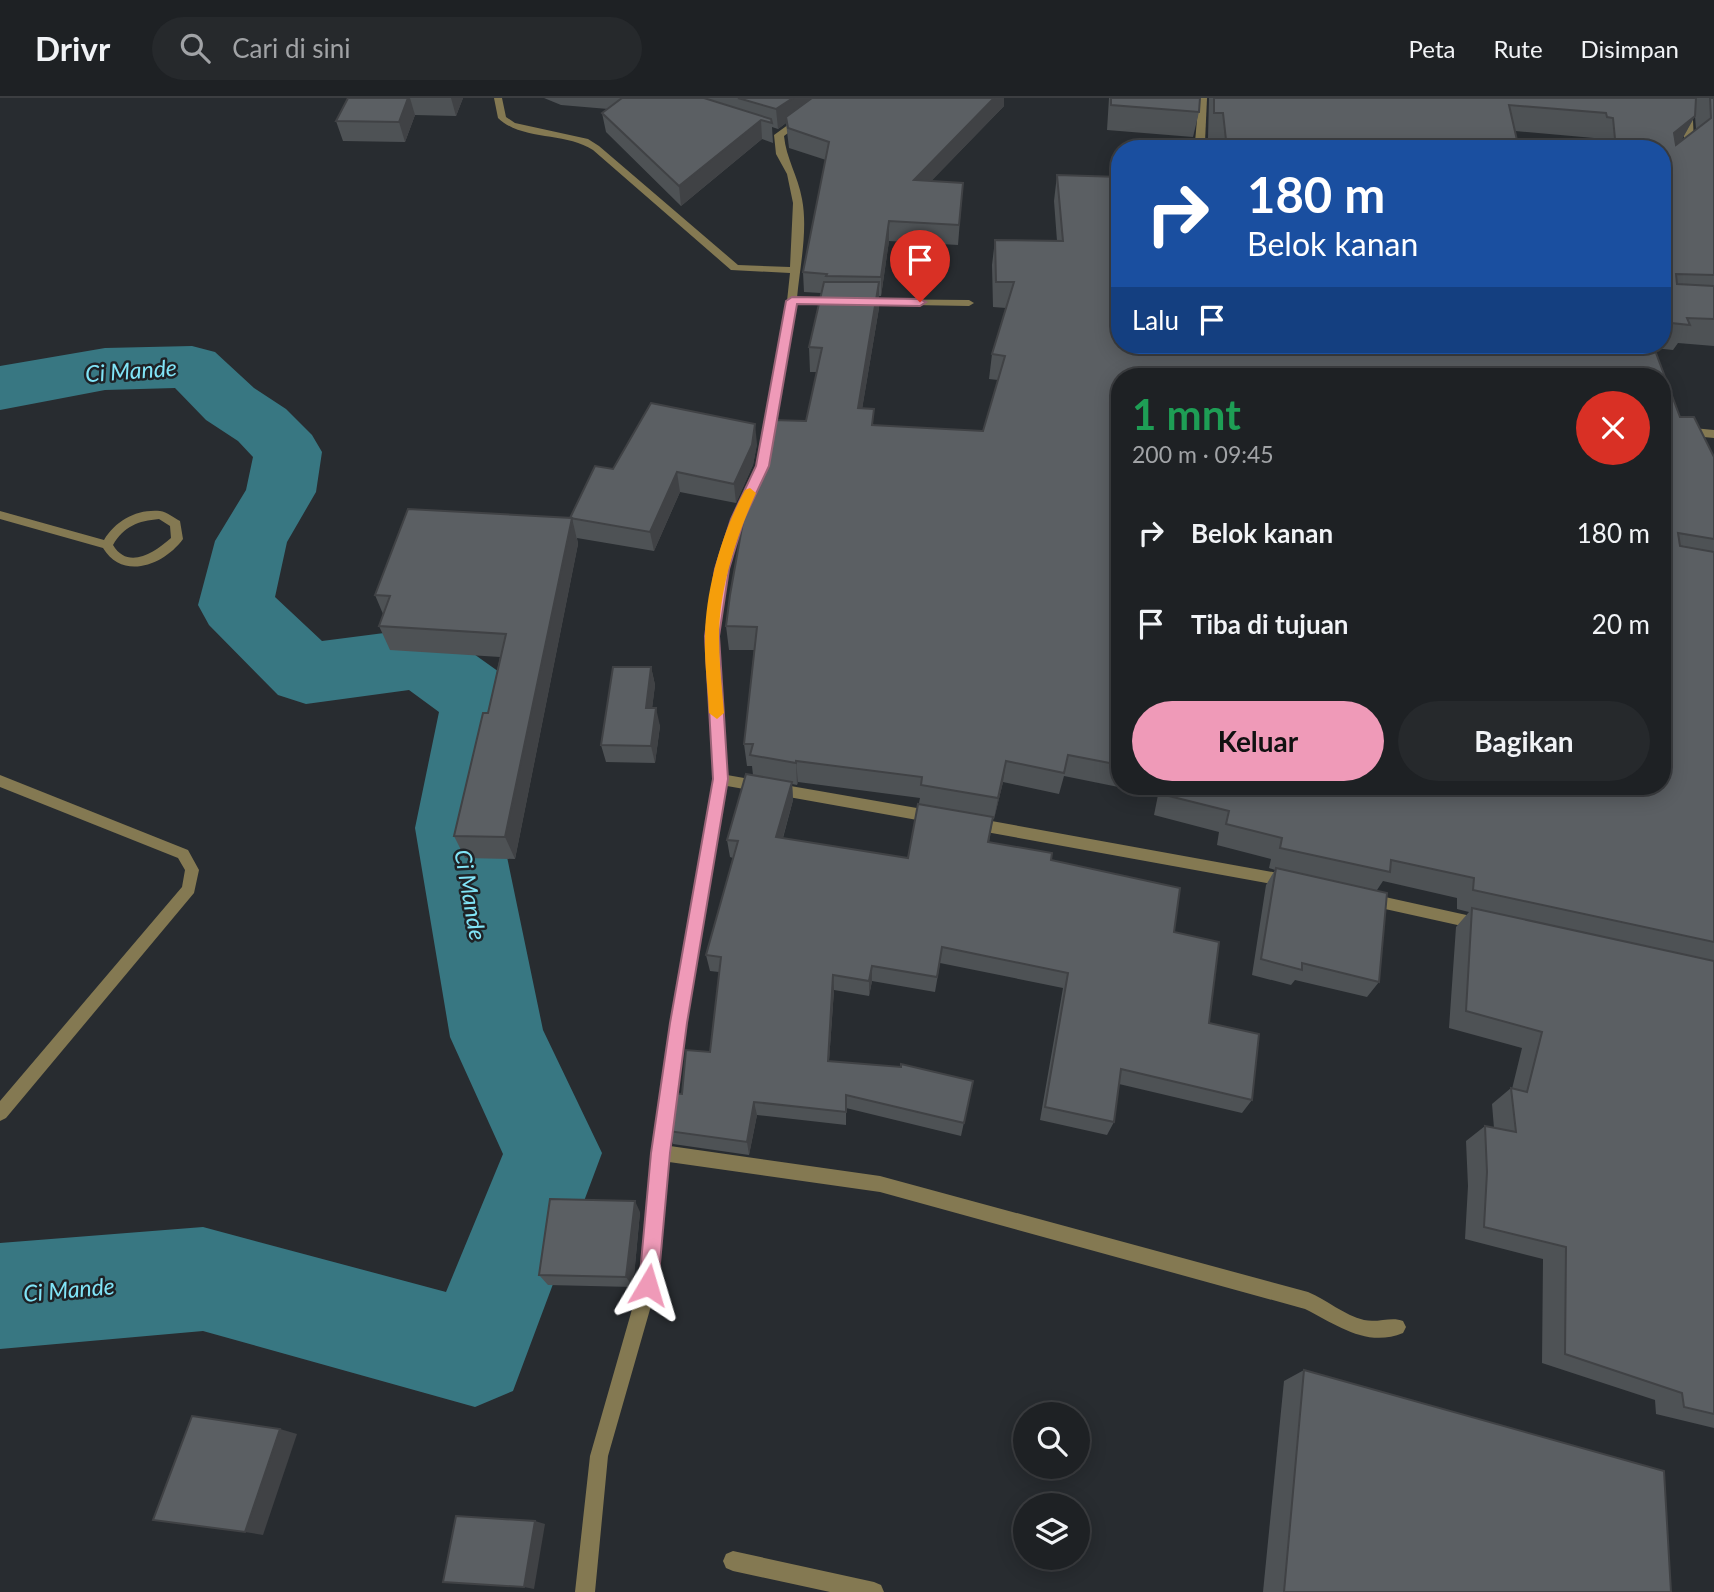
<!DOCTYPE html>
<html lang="id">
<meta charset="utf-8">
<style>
:root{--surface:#1e2124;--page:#26292c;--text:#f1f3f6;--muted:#a1a3a6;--line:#3c3e41;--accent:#ef9ab8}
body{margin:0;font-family:Lato,sans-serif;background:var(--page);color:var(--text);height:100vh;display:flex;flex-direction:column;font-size:26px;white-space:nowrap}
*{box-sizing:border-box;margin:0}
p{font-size:23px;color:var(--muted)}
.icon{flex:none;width:38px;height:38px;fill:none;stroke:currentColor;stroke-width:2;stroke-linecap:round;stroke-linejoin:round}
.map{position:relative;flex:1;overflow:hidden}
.sheet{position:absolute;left:1111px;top:270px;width:560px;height:427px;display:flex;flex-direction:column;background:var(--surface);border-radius:28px;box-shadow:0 4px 18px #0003,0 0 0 2px var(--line)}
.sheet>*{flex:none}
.banner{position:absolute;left:1111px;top:42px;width:560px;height:214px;border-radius:28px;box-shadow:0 4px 18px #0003,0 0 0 2px var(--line);background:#1a4fa0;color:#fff;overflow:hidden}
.tools{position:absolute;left:1013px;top:1304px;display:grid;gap:14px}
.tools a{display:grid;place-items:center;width:77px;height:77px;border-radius:50%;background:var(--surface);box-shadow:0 4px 18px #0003,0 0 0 2px var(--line);font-size:35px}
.pin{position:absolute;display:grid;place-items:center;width:60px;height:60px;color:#fff;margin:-72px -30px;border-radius:50% 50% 50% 0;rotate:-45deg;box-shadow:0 0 7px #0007}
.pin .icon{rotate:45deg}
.me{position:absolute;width:77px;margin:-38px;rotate:7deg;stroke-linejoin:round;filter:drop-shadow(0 0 5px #0008)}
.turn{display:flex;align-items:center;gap:24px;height:147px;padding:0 21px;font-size:32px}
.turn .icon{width:91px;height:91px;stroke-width:2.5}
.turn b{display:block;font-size:49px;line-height:60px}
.then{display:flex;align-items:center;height:66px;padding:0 21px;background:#0003;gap:14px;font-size:26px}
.round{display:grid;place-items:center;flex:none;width:74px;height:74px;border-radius:37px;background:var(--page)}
.overview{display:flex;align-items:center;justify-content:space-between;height:119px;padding:0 21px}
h1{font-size:42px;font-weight:700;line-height:52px;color:#1e9e55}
.primary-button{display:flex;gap:14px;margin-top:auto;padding:14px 21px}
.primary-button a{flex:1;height:80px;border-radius:42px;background:var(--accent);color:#111;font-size:28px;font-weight:700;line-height:80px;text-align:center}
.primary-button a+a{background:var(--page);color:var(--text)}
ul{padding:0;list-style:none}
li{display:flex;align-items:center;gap:21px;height:91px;padding:0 21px}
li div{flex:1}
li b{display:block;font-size:26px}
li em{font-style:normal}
header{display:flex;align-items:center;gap:42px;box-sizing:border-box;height:98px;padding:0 35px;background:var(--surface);border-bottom:2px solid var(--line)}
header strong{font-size:33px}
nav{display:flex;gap:38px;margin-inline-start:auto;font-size:24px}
.search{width:490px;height:63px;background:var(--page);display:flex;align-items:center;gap:18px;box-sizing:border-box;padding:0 24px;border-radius:38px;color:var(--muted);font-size:26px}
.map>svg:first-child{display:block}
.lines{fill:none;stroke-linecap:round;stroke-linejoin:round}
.river{fill:#387782;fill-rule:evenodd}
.service{fill:#847952;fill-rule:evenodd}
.minor{fill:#847952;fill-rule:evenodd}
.wall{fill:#4e5255;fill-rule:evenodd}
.shaded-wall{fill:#404245}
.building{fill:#5b5f63;stroke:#404245;stroke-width:2}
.route{fill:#ef9ab8;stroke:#9b6478;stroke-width:2}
.slow{fill:#f59e0b}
.labels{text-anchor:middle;stroke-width:5;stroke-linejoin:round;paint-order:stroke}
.water-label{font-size:23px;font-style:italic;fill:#81e4f7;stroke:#1f2226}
</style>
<header>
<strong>Drivr</strong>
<div class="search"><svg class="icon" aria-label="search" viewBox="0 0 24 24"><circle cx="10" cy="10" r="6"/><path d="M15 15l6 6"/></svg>Cari di sini</div>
<nav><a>Peta</a><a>Rute</a><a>Disimpan</a></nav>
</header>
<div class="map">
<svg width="1714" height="1494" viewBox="0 0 1714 1494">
<rect width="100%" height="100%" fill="#282c30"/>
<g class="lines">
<polygon class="river" points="192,248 215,254 254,290 286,311 312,337 322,354 316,394 287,444 275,499 322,543 423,530 450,539 509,581 521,603 501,730 543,932 602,1055 513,1293 475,1309 203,1233 0,1251 0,1145 203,1129 446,1194 503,1056 450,939 415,730 439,614 409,592 306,606 278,597 209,527 198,507 215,443 246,392 253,359 238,343 206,322 175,290 105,292 0,312 0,268 105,250"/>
<g class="service">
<path d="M0,413L104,442C116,422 137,411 160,413C167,414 174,420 180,423L183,441C164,467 123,483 103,450L0,421ZM159,421L170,428L171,440C154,455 128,472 113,447C124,428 138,423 159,421Z"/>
<polygon points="0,677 188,752 199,772 194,795 6,1020 0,1023 0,1003 182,789 185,772 178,760 0,689"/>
<polygon points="733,1453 874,1484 881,1487 884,1494 830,1494 733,1473 726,1470 723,1463 726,1456"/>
</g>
<g class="minor">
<path d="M494,0H502L506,19L515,25L588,41L599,48L738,167L790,169L793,105L787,76L776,56L774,37L825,0H835L784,38C786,60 798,78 802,101C808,132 800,168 797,200H836L841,203L836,206H797L768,368L744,421L728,471L718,538L727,677L934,713L939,715L941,719L939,723L934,725L727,688L687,925L670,1048L880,1078L1308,1194C1327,1202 1344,1217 1364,1222C1378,1225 1392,1218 1403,1223L1406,1229L1403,1235C1367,1250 1337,1227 1305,1211L880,1094L669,1064L657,1187L608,1358L595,1494H575L590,1358L639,1187L653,1055L671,925L714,681L706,538L716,471L732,421L756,368L787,203L790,175L731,172L593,52C565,34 522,43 498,20Z"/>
<polygon points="1199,0 1207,0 1205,44 1200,47 1195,44"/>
<polygon points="1684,0 1692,0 1694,45 1662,70 1662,62 1684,44"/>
<polygon points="860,201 969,202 974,205 969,208 856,206 856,202"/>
<polygon points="1662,327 1714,332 1714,340 1662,335"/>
<polygon points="975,720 1289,777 1294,779 1296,783 1294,787 1289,789 975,732 970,730 968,726 970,722"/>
<polygon points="1367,795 1480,820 1485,821 1487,826 1485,831 1480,832 1367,807 1362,805 1360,801 1362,797"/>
</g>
</g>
<g class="wall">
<polygon points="348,0 463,0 456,18 415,17 405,44 343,43 336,23"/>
<path d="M544,0H1004V8L931,83L963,85L958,147L889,143L881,198H879V210L862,311L874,327L983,333L998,282L989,281L992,256L1006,210L993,209L992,167L995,142L1057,143L1054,103L1057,77L1120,247H1662V51H1601L1600,45L1594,44V40L1515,33L1519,51H1218L1217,41L1208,40L1209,0H1714V248L1678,245L1673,252L1654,250L1680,319L1714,359V1330L1656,1316L1655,1302L1542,1265L1543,1161L1465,1141L1468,1088L1466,1043L1485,1028L1494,1030L1492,1006L1511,990L1512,991L1522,950L1449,930L1456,829L1469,814L1457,811V800L1383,783L1377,792L1379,884L1367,899L1295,882L1291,887L1252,877L1266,787L1275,772L1269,770L1271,761L1217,747L1219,734L1154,717L1158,697L1064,678L1059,696L1003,684L994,721H993L989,744L1051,762L1174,834L1209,925L1252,1002L1242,1015L1119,986L1114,1024L1107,1037L1040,1022L1063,890L940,865L935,894L872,883L869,898L834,892L829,963L973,983L961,1038L846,1010V1027L757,1017L749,1057L673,1046L668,1033L682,996L710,954L719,874L710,873L706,857L733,760L730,759L727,742L753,677L752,668H747L744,646L754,552H729L726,528L806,323L817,274H810L809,249L821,195L804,194L803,174L826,62L789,50L786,25L778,31L772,29L773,45L762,41L681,108L606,34L602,15L608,11L561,7ZM1695,18L1696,31L1681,43ZM1120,278H1662V688H1120ZM798,684L920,700L908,760L783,740L793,702L792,686L797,687Z"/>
<polygon points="1109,0 1200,0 1199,14 1193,39 1107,32"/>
<polygon points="757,346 753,367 736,405 680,394 654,453 577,440 578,446 515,761 465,760 454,738 488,615 500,559 390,552 379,528 383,516 375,497 571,420 613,371"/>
<polygon points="651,569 655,587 652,610 660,628 655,665 606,664 601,647"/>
<polygon points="640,1114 633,1189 548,1187 539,1177"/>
<polygon points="1304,1272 1671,1494 1263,1494 1284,1283"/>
</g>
<g class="shaded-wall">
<polygon points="408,0 410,0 415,17 405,44 399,24"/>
<polygon points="451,0 463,0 456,18"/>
<polygon points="793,0 821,0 786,19 786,25 778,31 776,11"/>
<polygon points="994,0 1004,0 1004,8 913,102 914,82"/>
<polygon points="1695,18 1681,43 1662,58 1674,35"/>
<polygon points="761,22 762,41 681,108 679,88"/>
<polygon points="889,123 889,143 881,198 881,179"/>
<polygon points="879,184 879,210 858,335 858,310"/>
<polygon points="755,326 757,346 753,367 736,405 734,386"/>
<polygon points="677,374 680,394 654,453 650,434"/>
<polygon points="572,420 578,446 515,761 505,739"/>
<polygon points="651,569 655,587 650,627 646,610"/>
<polygon points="656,610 660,628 655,665 651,648"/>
<polygon points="796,663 798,684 797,687 796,665"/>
<polygon points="1006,663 1003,684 994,721 998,700"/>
<polygon points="792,684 793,702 778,757 776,739"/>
<polygon points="872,868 872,883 869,898 869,883"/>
<polygon points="833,877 834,892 828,977 828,963"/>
<polygon points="754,1004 757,1017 749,1057 747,1044"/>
<polygon points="635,1103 640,1114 633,1189 626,1179"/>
<polygon points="280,1331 297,1336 263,1437 245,1434"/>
<polygon points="535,1423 545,1426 534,1491 524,1489"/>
</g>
<g class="building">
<polygon points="348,0 408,0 399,24 336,23"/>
<polygon points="622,0 704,0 771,21 772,25 761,22 679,88 602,15"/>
<polygon points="738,0 793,0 776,11"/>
<polygon points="812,0 994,0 914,82 963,85 959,127 889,123 881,179 826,178 827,176 803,174 829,44 788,30 786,19"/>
<polygon points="1111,0 1200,0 1199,14 1111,7"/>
<polygon points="1214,0 1696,0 1695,18 1674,35 1676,47 1711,20 1710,0 1714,0 1714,177 1676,176 1677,186 1714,188 1714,221 1687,220 1690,227 1662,224 1662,51 1616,51 1613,20 1607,19 1606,15 1509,7 1519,51 1227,51 1223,15 1214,15"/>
<polygon points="1057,77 1120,79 1120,247 1585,247 1586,253 1601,255 1599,247 1653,247 1680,319 1694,319 1714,359 1714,441 1678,435 1680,448 1714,454 1714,844 1473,792 1474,780 1391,762 1390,774 1280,750 1282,740 1226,726 1229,713 1161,696 1163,688 1662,688 1662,278 1120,278 1120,667 1068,657 1064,675 1006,663 998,700 921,687 922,679 796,663 796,665 750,657 753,646 744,646 757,529 726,528 730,497 750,384 769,344 773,322 806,323 822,250 809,249 824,184 879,184 858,310 874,311 872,327 983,333 1005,258 992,256 1014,184 996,184 995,142 1063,143"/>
<polygon points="651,305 755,326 752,347 734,386 677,374 650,434 570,420 595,368 613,371"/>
<polygon points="408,411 572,420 505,739 454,738 483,615 488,615 506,536 379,528 390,498 375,497"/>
<polygon points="613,569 651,569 646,610 656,610 651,648 601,647"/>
<polygon points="746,676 792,684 776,739 908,760 918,706 993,719 988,744 1052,755 1051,762 1180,790 1174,834 1219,844 1209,925 1259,936 1252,1002 1121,971 1114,1024 1045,1009 1068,875 942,849 937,879 872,868 869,883 833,877 828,963 901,969 901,966 973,983 964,1025 846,997 846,1014 754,1004 747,1044 668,1033 673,995 682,996 686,952 710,954 721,859 706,857 738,743 727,742"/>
<polygon points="1276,770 1387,795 1379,884 1302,865 1302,872 1261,861"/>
<polygon points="1472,810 1714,863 1714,1316 1684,1309 1682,1295 1565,1256 1566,1149 1484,1129 1487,1074 1485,1028 1516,1034 1511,990 1527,994 1542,934 1466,913"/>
<polygon points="550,1101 635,1103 626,1179 539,1177"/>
<polygon points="1304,1272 1664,1373 1671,1494 1284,1494"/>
<polygon points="192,1318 280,1331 245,1434 153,1422"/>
<polygon points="456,1418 535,1423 524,1489 443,1484"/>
</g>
<polygon class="route" points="792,199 920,201 926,204 920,208 797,206 769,368 744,421 729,471 719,538 728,681 687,925 670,1055 658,1187 655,1194 648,1196 642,1194 639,1187 651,1055 670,925 713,681 705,538 715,471 731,421 756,368 786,203"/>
<path class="slow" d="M750,390L756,395C736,439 719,491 719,540C719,565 722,590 724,615L717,621L709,615C708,590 704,563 705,538C706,490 722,434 745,392Z"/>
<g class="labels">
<g class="water-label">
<text transform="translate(131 273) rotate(-4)" y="8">Ci Mande</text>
<text transform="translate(470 797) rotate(80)" y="8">Ci Mande</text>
<text transform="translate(69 1192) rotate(-5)" y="8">Ci Mande</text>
</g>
</g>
</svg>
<div class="tools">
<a><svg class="icon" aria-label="search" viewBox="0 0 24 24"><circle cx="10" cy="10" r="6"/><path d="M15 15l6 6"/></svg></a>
<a><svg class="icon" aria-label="layers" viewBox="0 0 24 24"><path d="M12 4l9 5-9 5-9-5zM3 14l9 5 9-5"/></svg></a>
</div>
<div class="pin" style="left:920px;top:204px;background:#d93025"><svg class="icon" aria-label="arrive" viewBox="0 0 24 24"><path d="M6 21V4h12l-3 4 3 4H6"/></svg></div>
<svg class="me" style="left:648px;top:1187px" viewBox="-20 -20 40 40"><path d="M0-17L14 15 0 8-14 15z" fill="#ef9ab8" stroke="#fff" stroke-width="4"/></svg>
<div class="banner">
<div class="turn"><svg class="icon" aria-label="right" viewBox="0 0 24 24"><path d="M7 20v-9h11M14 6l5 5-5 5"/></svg><div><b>180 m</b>Belok kanan</div></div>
<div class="then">Lalu<svg class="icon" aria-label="arrive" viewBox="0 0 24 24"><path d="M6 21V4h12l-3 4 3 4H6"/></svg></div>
</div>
<section class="sheet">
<div class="overview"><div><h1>1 mnt</h1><p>200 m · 09:45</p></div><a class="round" style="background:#d93025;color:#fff"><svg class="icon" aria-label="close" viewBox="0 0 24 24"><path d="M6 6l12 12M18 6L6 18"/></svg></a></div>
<ul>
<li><svg class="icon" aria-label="right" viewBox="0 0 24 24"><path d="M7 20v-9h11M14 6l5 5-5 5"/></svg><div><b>Belok kanan</b></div><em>180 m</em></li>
<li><svg class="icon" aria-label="arrive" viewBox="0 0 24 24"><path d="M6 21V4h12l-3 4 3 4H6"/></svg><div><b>Tiba di tujuan</b></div><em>20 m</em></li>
</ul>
<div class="primary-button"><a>Keluar</a><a>Bagikan</a></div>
</section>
</div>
